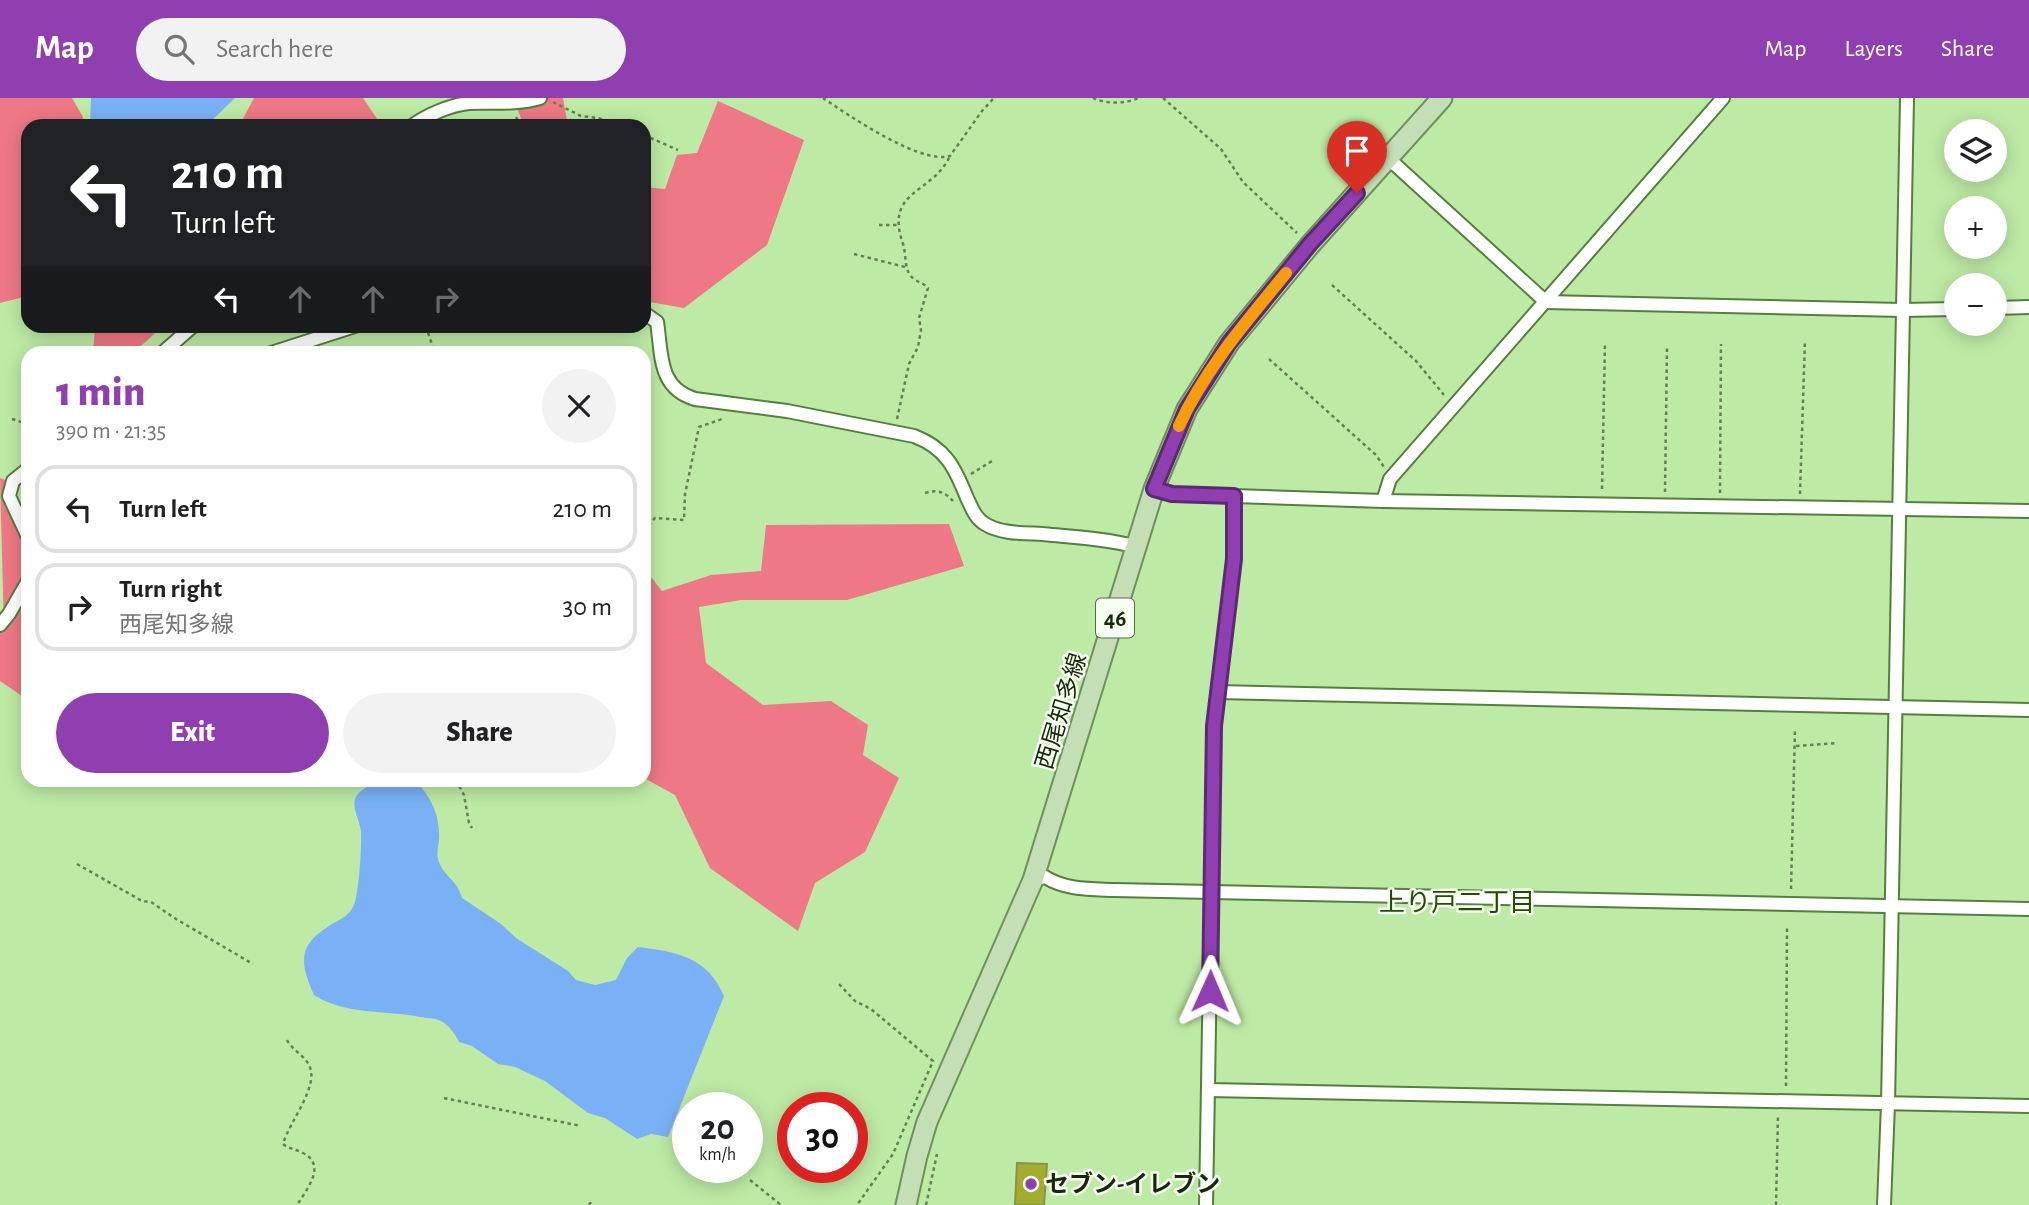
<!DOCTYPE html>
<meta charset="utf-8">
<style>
:root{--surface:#fff;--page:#f2f2f2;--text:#202124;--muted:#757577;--line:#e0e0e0;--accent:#8f3faf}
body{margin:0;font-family:"Alegreya Sans","Noto Sans JP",sans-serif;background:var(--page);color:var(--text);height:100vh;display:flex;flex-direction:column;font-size:26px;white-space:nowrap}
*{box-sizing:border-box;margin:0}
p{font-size:23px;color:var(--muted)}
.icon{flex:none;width:38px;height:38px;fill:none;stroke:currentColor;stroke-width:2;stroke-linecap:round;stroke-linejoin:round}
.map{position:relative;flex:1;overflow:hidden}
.details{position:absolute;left:21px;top:248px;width:630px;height:441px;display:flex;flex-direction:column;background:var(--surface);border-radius:21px;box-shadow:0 4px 18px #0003}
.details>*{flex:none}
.top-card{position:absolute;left:21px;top:21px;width:630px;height:214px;border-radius:21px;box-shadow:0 4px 18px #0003;background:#202124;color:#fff;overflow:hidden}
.buttons{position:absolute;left:1944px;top:21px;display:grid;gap:14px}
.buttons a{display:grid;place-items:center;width:63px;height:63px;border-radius:50%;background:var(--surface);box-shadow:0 4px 18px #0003;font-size:35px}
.speed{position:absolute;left:672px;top:994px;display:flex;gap:14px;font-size:35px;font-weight:700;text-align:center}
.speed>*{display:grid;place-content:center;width:91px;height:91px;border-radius:50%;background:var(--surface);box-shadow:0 4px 18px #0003;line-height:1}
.speed small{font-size:18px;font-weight:400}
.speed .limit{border:10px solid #d22;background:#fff;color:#111}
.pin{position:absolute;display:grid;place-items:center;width:60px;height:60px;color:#fff;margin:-72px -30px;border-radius:50% 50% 50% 0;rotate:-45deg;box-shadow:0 0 7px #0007}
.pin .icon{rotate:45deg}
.me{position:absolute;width:77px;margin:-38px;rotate:1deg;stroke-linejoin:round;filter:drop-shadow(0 0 5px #0008)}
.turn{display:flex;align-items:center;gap:24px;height:147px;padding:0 35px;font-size:32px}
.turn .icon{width:91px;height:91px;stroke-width:2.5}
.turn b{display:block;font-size:49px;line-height:60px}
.lanes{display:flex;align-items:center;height:66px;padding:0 35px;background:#0003;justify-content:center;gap:35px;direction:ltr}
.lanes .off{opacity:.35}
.round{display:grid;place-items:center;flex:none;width:74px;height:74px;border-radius:37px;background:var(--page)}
.headline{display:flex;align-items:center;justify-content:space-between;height:119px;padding:0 35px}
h1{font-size:42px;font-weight:800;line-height:52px;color:var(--accent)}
.action{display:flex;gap:14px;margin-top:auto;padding:14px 35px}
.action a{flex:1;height:80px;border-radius:42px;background:var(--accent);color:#fff;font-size:28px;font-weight:800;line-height:80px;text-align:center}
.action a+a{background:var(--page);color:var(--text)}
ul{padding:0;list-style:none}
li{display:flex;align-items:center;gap:21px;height:88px;margin:0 14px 10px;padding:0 21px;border:4px solid var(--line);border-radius:21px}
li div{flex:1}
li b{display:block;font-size:26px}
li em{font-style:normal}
header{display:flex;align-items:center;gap:42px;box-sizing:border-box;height:98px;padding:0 35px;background:var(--accent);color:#fff}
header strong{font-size:33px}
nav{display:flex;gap:38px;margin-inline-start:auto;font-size:24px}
.search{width:490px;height:63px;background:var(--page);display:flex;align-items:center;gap:18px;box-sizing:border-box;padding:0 24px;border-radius:38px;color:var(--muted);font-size:26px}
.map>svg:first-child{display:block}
.forest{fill:#ee7885}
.water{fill:#7ab1f6}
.building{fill:#a2ad2f;stroke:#8a9345;stroke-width:2}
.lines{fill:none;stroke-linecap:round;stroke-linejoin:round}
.street-casing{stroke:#567e3d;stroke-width:16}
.primary-casing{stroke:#6e915b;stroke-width:23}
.path{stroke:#648152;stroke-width:2.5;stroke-dasharray:3.5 3.5;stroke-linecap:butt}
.street{stroke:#fff;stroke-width:12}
.primary{stroke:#c4dfb6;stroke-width:19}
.route-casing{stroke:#5d2972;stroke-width:18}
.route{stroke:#8f3faf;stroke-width:12}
.slow{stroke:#f59e0b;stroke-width:12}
.poi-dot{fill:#8f3faf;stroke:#f5fef0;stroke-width:2.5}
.labels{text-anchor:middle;stroke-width:5;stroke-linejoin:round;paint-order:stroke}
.shield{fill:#f5fef0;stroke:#5a6851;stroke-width:2}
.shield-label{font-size:23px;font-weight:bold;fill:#18280d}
.street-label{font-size:24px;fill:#18280d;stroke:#f5fef0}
.poi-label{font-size:24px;font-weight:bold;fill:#18280d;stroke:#f5fef0;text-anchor:start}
.neighbourhood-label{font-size:26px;fill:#244a03;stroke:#f5fef0}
</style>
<header>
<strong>Map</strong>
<div class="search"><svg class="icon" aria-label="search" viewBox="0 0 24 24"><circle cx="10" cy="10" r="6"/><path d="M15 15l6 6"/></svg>Search here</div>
<nav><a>Map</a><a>Layers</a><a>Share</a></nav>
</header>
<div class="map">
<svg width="2029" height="1107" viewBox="0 0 2029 1107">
<rect width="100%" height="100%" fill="#bdeaa4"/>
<g class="forest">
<polygon points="0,0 72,0 83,19 83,28 28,28 28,198 0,205"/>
<polygon points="254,0 363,0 382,28 239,28"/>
<polygon points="513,0 563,0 568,28 524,28"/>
<polygon points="718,3 804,42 767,147 684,210 644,203 644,89 665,91 677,57 697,55"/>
<path d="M95,228H162C134,257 132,256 93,255Z"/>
<polygon points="0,380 5,382 5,400 28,449 28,602 0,583 0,534 4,531"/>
<polygon points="949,426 964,468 847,502 741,502 699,509 706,565 763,607 831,603 868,627 863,657 899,680 865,754 815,785 798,833 710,770 675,697 644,680 644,470 662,493 711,477 761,473 766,427"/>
</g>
<g class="water">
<polygon points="91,0 235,0 206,28 90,28"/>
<path d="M381,682L415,683C432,699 440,718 439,742C438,749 436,757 439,764C445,780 457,781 462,800L501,826L516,840L568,873L576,882L595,887L616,882L627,860L638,849C678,854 707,859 724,898L668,1039L651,1036L637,1041L605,1020L588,1015L545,983L515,969L498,966L472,948L459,944C455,936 450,928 441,923C435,920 427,920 420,919C385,912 345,917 314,897C300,865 297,848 329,828C341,820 350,819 355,804C359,790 362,748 361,733C360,724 352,710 355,701C359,691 371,687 381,682Z"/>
</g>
<polygon class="building" points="1017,1065 1047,1066 1044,1107 1015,1107"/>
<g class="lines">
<defs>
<g id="street">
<path d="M412,28C427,17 450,7 469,5C493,4 516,7 540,0"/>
<polyline points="1389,61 1546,204 1902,212 1956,211"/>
<polyline points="1995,210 2029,209"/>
<path d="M644,215L657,224C662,257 658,290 695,301L787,313L914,338C946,350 955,370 967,400C972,410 975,420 985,426C1001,436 1024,435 1042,436C1074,439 1107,441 1138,449"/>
<polyline points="161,256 193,228"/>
<polyline points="268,256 355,228"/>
<polyline points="28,371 13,383 9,398 28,439"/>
<polyline points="1154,391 1172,396 1383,403 2029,413"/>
<polyline points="1383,403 1390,381 1723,0"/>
<polyline points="0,527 9,516 28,483"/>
<polyline points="1218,594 2029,612"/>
<path d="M1033,782L1045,779C1066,792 1090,791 1114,792L2029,811"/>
<polyline points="1208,992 2029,1008"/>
<polyline points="1206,1107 1214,628 1234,461 1234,398"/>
<polyline points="1884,1107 1888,1006 1907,0"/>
</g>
<polyline id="primary" points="906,1107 917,1058 927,1024 1033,782 1154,391 1187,311 1229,245 1310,147 1442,0"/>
</defs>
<use href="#street" class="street-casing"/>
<use href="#primary" class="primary-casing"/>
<g class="path">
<path d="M823,0C848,17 921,67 950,58L982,13L994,0"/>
<path d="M1093,0C1105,6 1126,6 1138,0"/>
<polyline points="1163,0 1221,51 1243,84 1297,135"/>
<polyline points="553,4 581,18 598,20 622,28"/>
<polyline points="516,19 521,28"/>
<polyline points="644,37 678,52"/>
<polyline points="879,127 897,127"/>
<polyline points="854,156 905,169"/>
<polyline points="1332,187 1416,263 1444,297"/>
<polyline points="426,228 435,256"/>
<polyline points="1269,261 1376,357 1384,369"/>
<polyline points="12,321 28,326"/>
<path d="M897,321L909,266L918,249L921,232L919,220L928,190C924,185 919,185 914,181C903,173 907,158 903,146C884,91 932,97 950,58"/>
<polyline points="971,376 992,363"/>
<polyline points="1602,391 1605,244"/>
<polyline points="1665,394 1667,250"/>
<path d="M925,395C937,391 945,394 953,403"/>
<polyline points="1720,395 1721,246"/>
<polyline points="1800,396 1805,242"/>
<polyline points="644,433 655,420 684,422 685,396 699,329 725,320"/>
<polyline points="1796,648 1838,645"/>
<polyline points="456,682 464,697 469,725 472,730"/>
<polyline points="77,766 142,803 151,804 176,821 253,866"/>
<polyline points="1791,791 1795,630"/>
<polyline points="839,886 855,903 871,911 933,963 893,1056 857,1107"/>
<path d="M287,942C292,952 304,957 309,967C320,988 289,1024 283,1046C289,1051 295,1051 303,1055C327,1067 307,1091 297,1107"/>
<polyline points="1786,988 1787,827"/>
<polyline points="444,1000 581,1028"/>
<polyline points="750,1082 781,1107"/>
<polyline points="589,1107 591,1104"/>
<polyline points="926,1107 937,1056"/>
<polyline points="1776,1107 1778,1016"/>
</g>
<use href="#street" class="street"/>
<use href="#primary" class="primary"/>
</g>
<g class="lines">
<defs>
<polyline id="route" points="1210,893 1214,628 1234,461 1234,398 1172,396 1154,391 1187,311 1229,245 1310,146 1357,95"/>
</defs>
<use href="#route" class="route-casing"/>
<use href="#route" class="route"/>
<path class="slow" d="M1179,328C1205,271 1247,223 1286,175"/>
</g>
<circle class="poi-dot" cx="1031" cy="1086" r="7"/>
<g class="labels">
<rect class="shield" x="1096" y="500.5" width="38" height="39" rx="5"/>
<g class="shield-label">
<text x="1115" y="528">46</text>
</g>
<g class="street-label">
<text transform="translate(1061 613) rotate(-73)" y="8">西尾知多線</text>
</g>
<g class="poi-label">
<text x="1045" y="1094">セブン-イレブン</text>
</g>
<g class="neighbourhood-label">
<text x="1457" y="813">上り戸二丁目</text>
</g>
</g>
</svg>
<div class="buttons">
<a><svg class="icon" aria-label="layers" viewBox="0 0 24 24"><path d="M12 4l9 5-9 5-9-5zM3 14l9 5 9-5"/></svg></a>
<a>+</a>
<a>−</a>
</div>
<div class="speed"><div>20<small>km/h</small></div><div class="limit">30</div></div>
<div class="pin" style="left:1357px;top:95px;background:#d93025"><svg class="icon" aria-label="arrive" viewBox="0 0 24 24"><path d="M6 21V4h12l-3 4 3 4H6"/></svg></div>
<svg class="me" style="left:1210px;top:893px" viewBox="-20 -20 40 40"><path d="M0-17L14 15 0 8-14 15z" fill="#8f3faf" stroke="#fff" stroke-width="4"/></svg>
<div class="top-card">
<div class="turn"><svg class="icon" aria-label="left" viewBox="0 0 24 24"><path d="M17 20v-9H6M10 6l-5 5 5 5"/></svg><div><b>210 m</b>Turn left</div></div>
<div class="lanes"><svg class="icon" aria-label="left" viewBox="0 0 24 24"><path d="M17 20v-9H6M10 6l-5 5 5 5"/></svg><svg class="icon off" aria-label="ahead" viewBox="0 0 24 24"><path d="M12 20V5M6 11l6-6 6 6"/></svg><svg class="icon off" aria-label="ahead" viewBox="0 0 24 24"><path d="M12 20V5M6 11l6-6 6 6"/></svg><svg class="icon off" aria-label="right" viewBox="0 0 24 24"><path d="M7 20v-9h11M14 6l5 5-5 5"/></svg></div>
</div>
<section class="details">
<div class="headline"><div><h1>1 min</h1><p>390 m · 21:35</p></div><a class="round"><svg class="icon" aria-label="close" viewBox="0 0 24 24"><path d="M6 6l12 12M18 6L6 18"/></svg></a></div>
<ul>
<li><svg class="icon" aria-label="left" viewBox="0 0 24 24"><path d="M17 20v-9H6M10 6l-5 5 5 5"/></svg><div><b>Turn left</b></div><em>210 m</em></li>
<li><svg class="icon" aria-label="right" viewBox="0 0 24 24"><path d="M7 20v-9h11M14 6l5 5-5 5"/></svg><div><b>Turn right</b><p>西尾知多線</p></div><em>30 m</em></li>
</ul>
<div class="action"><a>Exit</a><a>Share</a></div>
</section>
</div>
